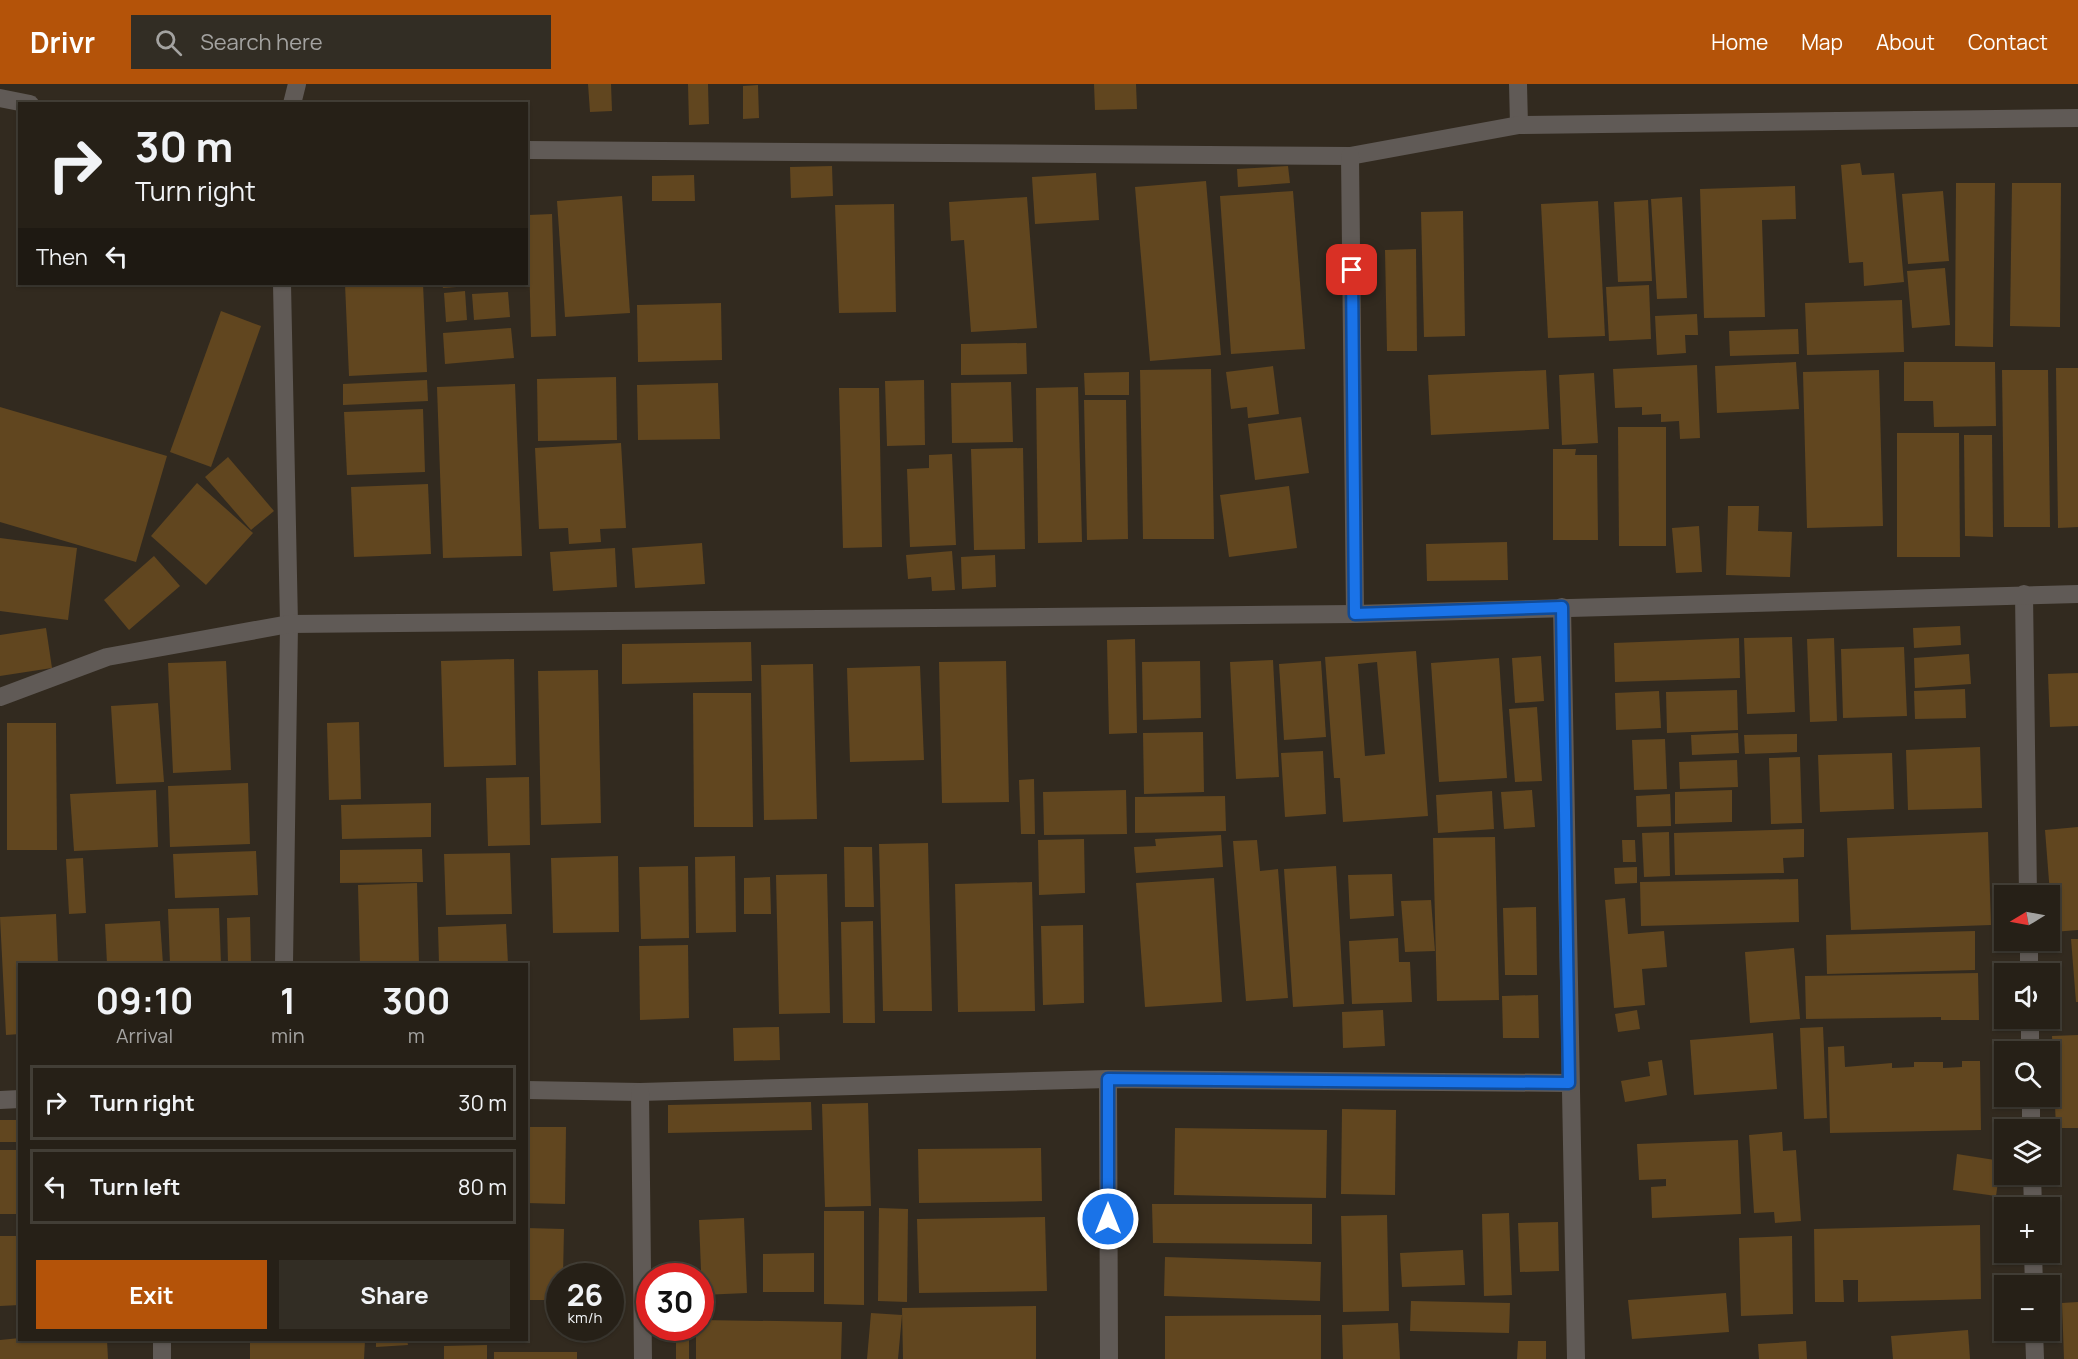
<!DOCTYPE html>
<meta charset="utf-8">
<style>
:root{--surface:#262017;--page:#322d24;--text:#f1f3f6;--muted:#a4a3a1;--line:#423e36;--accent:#b45309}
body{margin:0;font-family:Manrope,sans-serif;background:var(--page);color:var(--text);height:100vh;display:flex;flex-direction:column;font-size:22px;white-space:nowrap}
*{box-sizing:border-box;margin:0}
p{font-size:20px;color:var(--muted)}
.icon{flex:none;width:33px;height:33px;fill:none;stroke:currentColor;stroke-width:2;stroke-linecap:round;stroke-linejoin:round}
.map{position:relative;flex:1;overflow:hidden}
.sheet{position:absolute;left:18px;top:879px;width:510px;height:378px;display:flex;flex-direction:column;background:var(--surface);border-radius:0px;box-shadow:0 2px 4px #0004,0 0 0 2px var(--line)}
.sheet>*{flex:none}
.top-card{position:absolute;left:18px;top:18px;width:510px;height:183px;border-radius:0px;box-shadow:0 2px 4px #0004,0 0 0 2px var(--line);background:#262017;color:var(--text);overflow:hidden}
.needle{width:39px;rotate:260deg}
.fabs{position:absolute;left:1994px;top:801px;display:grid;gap:12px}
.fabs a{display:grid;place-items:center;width:66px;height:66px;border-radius:0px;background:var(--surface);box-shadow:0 2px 4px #0004,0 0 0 2px var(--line);font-size:30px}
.speed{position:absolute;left:546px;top:1179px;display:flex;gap:12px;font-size:30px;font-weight:700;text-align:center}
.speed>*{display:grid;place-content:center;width:78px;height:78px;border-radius:50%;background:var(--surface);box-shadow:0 2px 4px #0004,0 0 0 2px var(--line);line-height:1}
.speed small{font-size:15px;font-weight:400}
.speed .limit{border:9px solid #d22;background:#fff;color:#111}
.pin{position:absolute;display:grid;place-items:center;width:51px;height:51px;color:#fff;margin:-26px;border-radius:12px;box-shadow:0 3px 9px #0006}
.me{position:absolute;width:66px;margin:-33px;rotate:0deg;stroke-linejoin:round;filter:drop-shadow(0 0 4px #0008)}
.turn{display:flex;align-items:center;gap:21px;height:126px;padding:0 18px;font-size:27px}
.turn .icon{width:78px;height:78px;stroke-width:2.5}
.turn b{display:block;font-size:42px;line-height:51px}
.then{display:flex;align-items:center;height:57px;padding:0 18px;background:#0003;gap:12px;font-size:22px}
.eta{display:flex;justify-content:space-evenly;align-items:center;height:102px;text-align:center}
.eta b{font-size:36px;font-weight:700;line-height:42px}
.cta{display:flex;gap:12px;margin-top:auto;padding:12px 18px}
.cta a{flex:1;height:69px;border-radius:0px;background:var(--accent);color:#fff;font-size:24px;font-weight:700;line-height:69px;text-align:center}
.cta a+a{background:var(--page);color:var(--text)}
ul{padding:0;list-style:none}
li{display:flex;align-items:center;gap:18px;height:75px;margin:0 12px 9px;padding:0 6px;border:3px solid var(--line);border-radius:0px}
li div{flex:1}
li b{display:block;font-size:22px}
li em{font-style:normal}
header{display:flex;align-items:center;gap:36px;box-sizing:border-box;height:84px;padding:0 30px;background:var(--accent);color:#fff}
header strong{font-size:28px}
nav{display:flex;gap:33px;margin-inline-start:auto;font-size:21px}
.search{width:420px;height:54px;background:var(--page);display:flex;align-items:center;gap:15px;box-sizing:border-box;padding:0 21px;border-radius:0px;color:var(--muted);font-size:22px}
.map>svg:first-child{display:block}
.building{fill:#61461f;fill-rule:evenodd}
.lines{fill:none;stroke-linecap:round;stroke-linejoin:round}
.minor{stroke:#605a56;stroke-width:18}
.route-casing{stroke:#114b97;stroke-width:15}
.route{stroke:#1a73e8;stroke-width:10}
</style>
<header>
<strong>Drivr</strong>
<div class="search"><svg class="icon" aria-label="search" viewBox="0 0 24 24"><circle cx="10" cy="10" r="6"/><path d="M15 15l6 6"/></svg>Search here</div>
<nav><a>Home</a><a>Map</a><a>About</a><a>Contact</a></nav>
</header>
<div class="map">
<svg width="2078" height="1275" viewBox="0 0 2078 1275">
<rect width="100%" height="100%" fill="#322a1f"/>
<g class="building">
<polygon points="588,0 611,0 612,27 590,28"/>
<polygon points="688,0 708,0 709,40 689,41"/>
<polygon points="1094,0 1136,0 1137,25 1095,26"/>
<polygon points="758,1 759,34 743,35 743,2"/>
<polygon points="1860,79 1862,91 1894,89 1904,198 1864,202 1863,178 1849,179 1841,81"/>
<polygon points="832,82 833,112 791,114 790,83"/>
<polygon points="1288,82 1290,99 1238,103 1237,85"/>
<polygon points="1096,89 1099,136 1035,140 1032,93"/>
<polygon points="694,91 695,117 652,117 652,92"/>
<polygon points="1206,97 1221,271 1150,277 1135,103"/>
<polygon points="1956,99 1995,99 1993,263 1955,262"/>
<polygon points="2012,99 2061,99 2060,243 2010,242"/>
<polygon points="1795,102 1796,135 1762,136 1765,233 1704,234 1700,105"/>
<polygon points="1293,107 1305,265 1231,270 1220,112"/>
<polygon points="1943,107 1949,177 1908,180 1902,110"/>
<polygon points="622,112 630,229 565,233 557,117"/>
<polygon points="1027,113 1037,244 971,248 964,156 951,157 949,118"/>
<polygon points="1682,113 1687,214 1657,215 1651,115"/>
<polygon points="1648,116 1652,197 1618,198 1614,118"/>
<polygon points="1598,117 1605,252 1548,254 1541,120"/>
<polygon points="894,120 896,228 839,229 835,121"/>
<polygon points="1463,127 1465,252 1424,253 1421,128"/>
<polygon points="552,130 556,252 531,253 528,131"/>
<polygon points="1416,165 1417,267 1387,267 1385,166"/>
<polygon points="1945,184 1950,241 1912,244 1907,187"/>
<polygon points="345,200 423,200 427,288 349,292"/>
<polygon points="442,200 470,200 470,202 443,204"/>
<polygon points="1649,201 1651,255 1609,257 1606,203"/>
<polygon points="465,207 467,236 446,238 444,209"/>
<polygon points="508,208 510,233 474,236 472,210"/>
<polygon points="1902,216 1904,268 1807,271 1805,219"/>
<polygon points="721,219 722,276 638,278 637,221"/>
<polygon points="221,227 261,242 211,383 170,368"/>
<polygon points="1697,230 1698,251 1685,251 1686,269 1657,271 1655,232"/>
<polygon points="511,244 514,274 445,280 443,249"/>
<polygon points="1798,245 1799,270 1730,272 1729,247"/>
<polygon points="1026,259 1027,290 961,291 961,260"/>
<polygon points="1796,278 1799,325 1717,329 1715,282"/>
<polygon points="1904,278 1995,278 1996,342 1934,343 1933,317 1904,317"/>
<polygon points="1697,281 1700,354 1680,355 1679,337 1661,338 1661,330 1642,331 1642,323 1615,324 1613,285"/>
<polygon points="1273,282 1279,330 1248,334 1247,323 1231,325 1226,288"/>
<polygon points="2056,284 2078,284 2078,443 2058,444"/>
<polygon points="1211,285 1214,455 1143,455 1140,286"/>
<polygon points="1546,286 1549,345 1431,351 1428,291"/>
<polygon points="1879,286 1883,442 1807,444 1803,288"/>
<polygon points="2002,286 2048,286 2050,443 2004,443"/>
<polygon points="1129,288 1129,311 1085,311 1084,289"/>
<polygon points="1594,289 1598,359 1562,361 1559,291"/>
<polygon points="616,293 617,356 538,357 537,295"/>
<polygon points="427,296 428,317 343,321 343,300"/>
<polygon points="924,296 925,361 887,362 885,297"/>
<polygon points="1011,298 1013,358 952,359 951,299"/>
<polygon points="718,299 720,355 638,356 637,301"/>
<polygon points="515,300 522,472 443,474 437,303"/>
<polygon points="1078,303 1082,458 1038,459 1036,304"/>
<polygon points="839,304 879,304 882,463 843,464"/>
<polygon points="1084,316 1126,316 1128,455 1087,456"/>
<polygon points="0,323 167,372 136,478 0,438"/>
<polygon points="423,325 425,388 347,391 344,328"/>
<polygon points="1301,333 1309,389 1255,396 1248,340"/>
<polygon points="1618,343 1666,343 1666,462 1619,462"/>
<polygon points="1897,349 1959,349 1960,473 1897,473"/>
<polygon points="1964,351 1992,351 1993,453 1965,452"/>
<polygon points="621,359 626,444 600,445 601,458 569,460 568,444 539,445 535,364"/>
<polygon points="1023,364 1025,465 974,466 971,365"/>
<polygon points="1553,365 1576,365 1575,371 1597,371 1598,456 1553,456"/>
<polygon points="952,370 956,461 910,463 907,385 929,384 929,371"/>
<polygon points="228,373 274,427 251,446 205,393"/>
<polygon points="197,399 253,449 206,501 151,452"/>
<polygon points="428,400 431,470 354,473 351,403"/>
<polygon points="1289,402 1297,464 1229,473 1220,411"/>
<polygon points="1728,422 1759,422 1758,447 1792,448 1790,493 1726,491"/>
<polygon points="1699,442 1702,488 1676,489 1672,444"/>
<polygon points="0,454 77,464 68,536 0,527"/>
<polygon points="1507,458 1508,496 1427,497 1426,460"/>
<polygon points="702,459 705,500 635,504 632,464"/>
<polygon points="615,464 617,503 553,507 550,468"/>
<polygon points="952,467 955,506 932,507 931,493 908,495 906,471"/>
<polygon points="995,471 996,503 962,505 961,473"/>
<polygon points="154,472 180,502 129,546 104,516"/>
<polygon points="1960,542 1961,561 1914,564 1913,544"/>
<polygon points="46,544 52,584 0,592 0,551"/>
<polygon points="1792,553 1795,628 1747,630 1744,554"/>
<polygon points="1739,554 1740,594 1615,598 1614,559"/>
<polygon points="1834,554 1837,637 1810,638 1807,555"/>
<polygon points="1135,555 1137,649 1109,650 1107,556"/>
<polygon points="751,558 752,597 622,600 622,560"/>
<polygon points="1904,563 1907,632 1843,634 1841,565"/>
<path d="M1416,567L1428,732L1343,738L1340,694H1334L1325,573ZM1377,578L1385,670L1365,672L1358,580Z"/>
<polygon points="1969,570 1971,600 1915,604 1914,574"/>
<polygon points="1541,572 1544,617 1515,619 1512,574"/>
<polygon points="1499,574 1507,694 1439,698 1431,579"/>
<polygon points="514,575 516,681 444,683 441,577"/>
<polygon points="1273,576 1279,693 1236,695 1230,578"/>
<polygon points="226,577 231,686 173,689 168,579"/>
<polygon points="1006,577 1009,718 942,719 939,578"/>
<polygon points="1200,577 1201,634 1143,636 1142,578"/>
<polygon points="1321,577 1326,653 1284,656 1279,580"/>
<polygon points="813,580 817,735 764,736 761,581"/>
<polygon points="920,582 924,676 850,678 847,584"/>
<polygon points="598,586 601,739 541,741 538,587"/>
<polygon points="2078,589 2078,642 2050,643 2048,590"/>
<polygon points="1965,605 1966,634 1915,635 1914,607"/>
<polygon points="1737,606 1738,646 1667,649 1666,608"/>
<polygon points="1659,607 1661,644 1616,646 1615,609"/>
<polygon points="693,609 751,609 753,743 694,743"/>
<polygon points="158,619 164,698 116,700 111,622"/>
<polygon points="1537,623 1542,697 1515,698 1509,625"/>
<polygon points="359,638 361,715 329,716 327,639"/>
<polygon points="7,639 56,639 57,766 7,766"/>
<polygon points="1203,648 1204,708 1144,710 1143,649"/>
<polygon points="1738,649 1739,669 1692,671 1691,651"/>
<polygon points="1797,650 1797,668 1745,670 1744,651"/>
<polygon points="1665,655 1667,705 1634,706 1632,656"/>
<polygon points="1980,663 1982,724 1908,726 1906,666"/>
<polygon points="1323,667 1326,730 1285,733 1281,669"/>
<polygon points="1892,669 1894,725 1820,728 1818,671"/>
<polygon points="1800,673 1802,739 1771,740 1769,674"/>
<polygon points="1737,676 1738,703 1680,705 1679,678"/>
<polygon points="529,693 530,761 488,762 486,694"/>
<polygon points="1034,695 1035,750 1021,750 1019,696"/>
<polygon points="248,699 250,760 170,763 168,702"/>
<polygon points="156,706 158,763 74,767 70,710"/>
<polygon points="1126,706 1127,750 1044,751 1043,708"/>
<polygon points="1532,706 1535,743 1504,745 1501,708"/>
<polygon points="1732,706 1732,738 1675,740 1675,708"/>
<polygon points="1492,707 1494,745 1438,749 1436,711"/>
<polygon points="1670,710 1671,742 1637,743 1636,712"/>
<polygon points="1225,712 1226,747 1135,749 1135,713"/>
<polygon points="431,719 431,753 342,755 341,721"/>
<polygon points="2078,743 2078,846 2053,848 2045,746"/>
<polygon points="1804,745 1804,773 1783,774 1784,789 1675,791 1674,749"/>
<polygon points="1669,748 1670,792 1644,793 1642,749"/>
<polygon points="1988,748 1991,841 1851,846 1847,754"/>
<polygon points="1221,751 1223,783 1136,789 1134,763 1156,762 1155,755"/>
<polygon points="1495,753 1499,916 1437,917 1433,754"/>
<polygon points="1084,755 1085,809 1039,811 1038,756"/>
<polygon points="1257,756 1260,787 1278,785 1288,914 1246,917 1233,757"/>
<polygon points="1622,756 1635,756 1636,778 1623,778"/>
<polygon points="928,759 932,927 883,927 879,760"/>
<polygon points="844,763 872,763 874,823 845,823"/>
<polygon points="422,765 423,798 340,799 340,766"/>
<polygon points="256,767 258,811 175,814 173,770"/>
<polygon points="510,769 512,830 446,831 444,770"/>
<polygon points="618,772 619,848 553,849 551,774"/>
<polygon points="735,772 736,848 696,849 695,773"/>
<polygon points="83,774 86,829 69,830 66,775"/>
<polygon points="688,782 689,854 641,855 639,783"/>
<polygon points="1336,782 1344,920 1293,923 1284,785"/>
<polygon points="1637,783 1637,799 1615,800 1614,784"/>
<polygon points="827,790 830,929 779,930 776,791"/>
<polygon points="1392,790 1394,832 1350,835 1348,791"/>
<polygon points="770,793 771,830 744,830 744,794"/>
<polygon points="1214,794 1222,918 1145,923 1136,799"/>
<polygon points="1798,795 1799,838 1641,842 1640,798"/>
<polygon points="1032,798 1035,927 958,928 955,800"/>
<polygon points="417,799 419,880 360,880 358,801"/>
<polygon points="1625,814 1628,850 1664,847 1667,883 1642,885 1645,921 1614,924 1605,816"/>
<polygon points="1431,816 1435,867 1405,868 1401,817"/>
<polygon points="1536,823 1537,891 1505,891 1503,824"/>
<polygon points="219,824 221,880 170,880 168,825"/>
<polygon points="56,830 58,880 20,880 20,950 6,951 0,833"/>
<polygon points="250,833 251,880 228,880 227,834"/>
<polygon points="160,837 163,880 107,880 105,840"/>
<polygon points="873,837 875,939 843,939 841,838"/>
<polygon points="506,840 508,880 439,880 438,843"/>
<polygon points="1083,841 1084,919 1043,921 1041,842"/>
<polygon points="1975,847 1975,886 1827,890 1826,851"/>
<polygon points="1398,854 1399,878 1410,878 1412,918 1352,920 1349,857"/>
<polygon points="2071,855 2078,855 2078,918 2076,918"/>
<polygon points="688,861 689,934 640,936 639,862"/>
<polygon points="1794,864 1800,935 1750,939 1745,868"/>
<polygon points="1978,889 1979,936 1941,936 1941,933 1806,935 1805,892"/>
<polygon points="1538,911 1539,954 1503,954 1502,912"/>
<polygon points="1383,926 1385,962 1343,964 1342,928"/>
<polygon points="1637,926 1640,945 1618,948 1615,930"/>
<polygon points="779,943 780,976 734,977 733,944"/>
<polygon points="1823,943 1827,1034 1804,1035 1800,944"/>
<polygon points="1773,949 1777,1005 1694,1011 1690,956"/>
<polygon points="2078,951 2078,1044 2056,1044 2052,952"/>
<polygon points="1844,962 1845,983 1892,979 1892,984 1914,983 1914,978 1943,978 1943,984 1962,983 1962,977 1980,977 1981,1046 1830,1049 1828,963"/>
<polygon points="1662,976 1667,1011 1625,1018 1621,997 1650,992 1648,978"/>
<polygon points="811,1018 812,1046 668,1049 668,1021"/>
<polygon points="868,1019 871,1122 825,1123 822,1020"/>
<polygon points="1342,1025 1396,1026 1395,1111 1341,1110"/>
<rect x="0" y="1036" width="20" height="22"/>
<polygon points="526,1043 566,1043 565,1120 526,1119"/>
<polygon points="1175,1044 1327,1046 1326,1114 1174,1111"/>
<polygon points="1782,1048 1783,1067 1796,1066 1801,1137 1775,1139 1774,1128 1754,1129 1749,1051"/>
<polygon points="1738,1056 1741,1130 1652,1134 1651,1103 1666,1102 1666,1095 1639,1096 1637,1060"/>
<polygon points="1041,1064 1042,1117 919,1119 918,1065"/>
<rect x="0" y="1066" width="20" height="64"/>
<polygon points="1957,1070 2001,1077 1996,1112 1953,1106"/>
<polygon points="1152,1120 1312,1120 1312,1160 1153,1159"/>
<polygon points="879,1124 908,1125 907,1218 878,1217"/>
<polygon points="824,1127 864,1127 864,1221 824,1220"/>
<polygon points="1509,1129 1512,1211 1484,1212 1482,1130"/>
<polygon points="1387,1131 1389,1227 1343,1228 1341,1132"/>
<polygon points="1045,1133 1047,1207 919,1209 917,1135"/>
<polygon points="744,1134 747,1209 702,1211 699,1136"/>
<polygon points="1558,1138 1559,1187 1520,1188 1518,1139"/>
<polygon points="1980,1141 1981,1215 1858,1218 1858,1196 1843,1196 1844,1218 1815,1218 1814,1145"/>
<polygon points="526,1144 564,1145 563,1192 560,1192 560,1216 526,1216"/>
<polygon points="0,1152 20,1152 20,1221 0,1222"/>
<polygon points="1792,1152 1793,1230 1741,1232 1739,1154"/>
<polygon points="1463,1166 1465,1201 1402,1203 1400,1169"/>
<polygon points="814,1169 814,1208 763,1208 763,1170"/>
<polygon points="1165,1173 1321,1178 1320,1217 1164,1212"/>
<polygon points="1726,1209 1729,1248 1632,1255 1628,1216"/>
<polygon points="1411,1217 1510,1219 1509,1249 1410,1247"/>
<polygon points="2078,1218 2078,1275 2064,1275 2062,1219"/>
<polygon points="1036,1222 1036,1275 903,1275 902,1224"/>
<polygon points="871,1229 902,1231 898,1275 867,1275"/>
<polygon points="1321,1231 1321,1275 1165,1275 1165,1232"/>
<polygon points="700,1236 842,1238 841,1275 696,1275 696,1244 700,1244"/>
<polygon points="1398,1239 1400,1275 1343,1275 1342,1241"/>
<polygon points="1968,1246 1970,1275 1893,1275 1891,1252"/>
<polygon points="20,1254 107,1256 108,1275 0,1275 0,1256"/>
<rect x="676" y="1254" width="13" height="21"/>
<polygon points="250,1256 365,1256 364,1275 250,1275"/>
<polygon points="376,1256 407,1256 408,1261 376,1263"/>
<polygon points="1518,1257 1546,1257 1546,1275 1517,1275"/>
<polygon points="1806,1257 1807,1275 1759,1275 1758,1260"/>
<polygon points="487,1261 487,1275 444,1275 444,1262"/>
<rect x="494" y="1268" width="83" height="7"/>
</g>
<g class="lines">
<g class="minor">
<polyline points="1518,0 1519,41"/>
<polyline points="0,14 30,20"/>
<polyline points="292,20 297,0"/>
<polyline points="526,66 1350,72 1519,41 2078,34"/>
<polyline points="1350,72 1355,530"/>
<polyline points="282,200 289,540 284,880"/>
<polyline points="2024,510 2028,812"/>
<polyline points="1562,523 1576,1275"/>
<polyline points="0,613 107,573 289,540 1355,530 2078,510"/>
<polyline points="2029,856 2029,890"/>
<polyline points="2030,934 2030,968"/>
<polyline points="1108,995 1109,1275"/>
<polyline points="526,1006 640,1008 1108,995 1569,999"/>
<polyline points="640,1008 643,1275"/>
<polyline points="2031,1012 2031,1046"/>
<polyline points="0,1016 20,1015"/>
<polyline points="2032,1090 2033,1124"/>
<polyline points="2033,1168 2034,1202"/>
<polyline points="2034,1246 2035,1275"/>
<polyline points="162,1256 162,1275"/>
</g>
</g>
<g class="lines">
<defs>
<polyline id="route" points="1108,1135 1108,995 1569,999 1562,523 1355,530 1352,186"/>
</defs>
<use href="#route" class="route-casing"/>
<use href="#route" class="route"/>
</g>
</svg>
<div class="fabs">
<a><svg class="needle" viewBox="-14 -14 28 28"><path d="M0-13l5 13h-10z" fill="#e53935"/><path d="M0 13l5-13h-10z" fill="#a4a3a1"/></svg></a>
<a><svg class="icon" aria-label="sound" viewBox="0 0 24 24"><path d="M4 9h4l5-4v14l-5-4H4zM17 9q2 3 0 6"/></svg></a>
<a><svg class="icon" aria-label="search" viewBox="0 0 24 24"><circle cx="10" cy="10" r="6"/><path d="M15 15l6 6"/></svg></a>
<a><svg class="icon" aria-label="layers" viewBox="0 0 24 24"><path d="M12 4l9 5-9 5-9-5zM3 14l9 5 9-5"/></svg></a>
<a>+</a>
<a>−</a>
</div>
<div class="speed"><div>26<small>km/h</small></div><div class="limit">30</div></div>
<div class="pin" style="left:1352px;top:186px;background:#d93025"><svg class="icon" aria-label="arrive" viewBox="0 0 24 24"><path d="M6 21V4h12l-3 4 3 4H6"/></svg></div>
<svg class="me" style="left:1108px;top:1135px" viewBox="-20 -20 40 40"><circle r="17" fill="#1a73e8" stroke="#fff" stroke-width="3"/><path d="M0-11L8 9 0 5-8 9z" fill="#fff"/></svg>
<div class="top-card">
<div class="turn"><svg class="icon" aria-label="right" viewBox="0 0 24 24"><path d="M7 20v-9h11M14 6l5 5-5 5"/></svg><div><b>30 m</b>Turn right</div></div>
<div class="then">Then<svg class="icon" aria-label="left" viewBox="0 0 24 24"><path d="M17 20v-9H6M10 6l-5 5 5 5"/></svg></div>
</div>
<section class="sheet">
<div class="eta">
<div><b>09:10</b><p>Arrival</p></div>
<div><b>1</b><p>min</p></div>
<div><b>300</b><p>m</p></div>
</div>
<ul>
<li><svg class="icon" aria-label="right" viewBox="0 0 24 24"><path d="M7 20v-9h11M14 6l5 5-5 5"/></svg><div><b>Turn right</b></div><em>30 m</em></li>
<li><svg class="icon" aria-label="left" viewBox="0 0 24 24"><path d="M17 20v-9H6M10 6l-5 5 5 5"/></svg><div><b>Turn left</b></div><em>80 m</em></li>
</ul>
<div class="cta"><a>Exit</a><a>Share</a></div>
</section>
</div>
